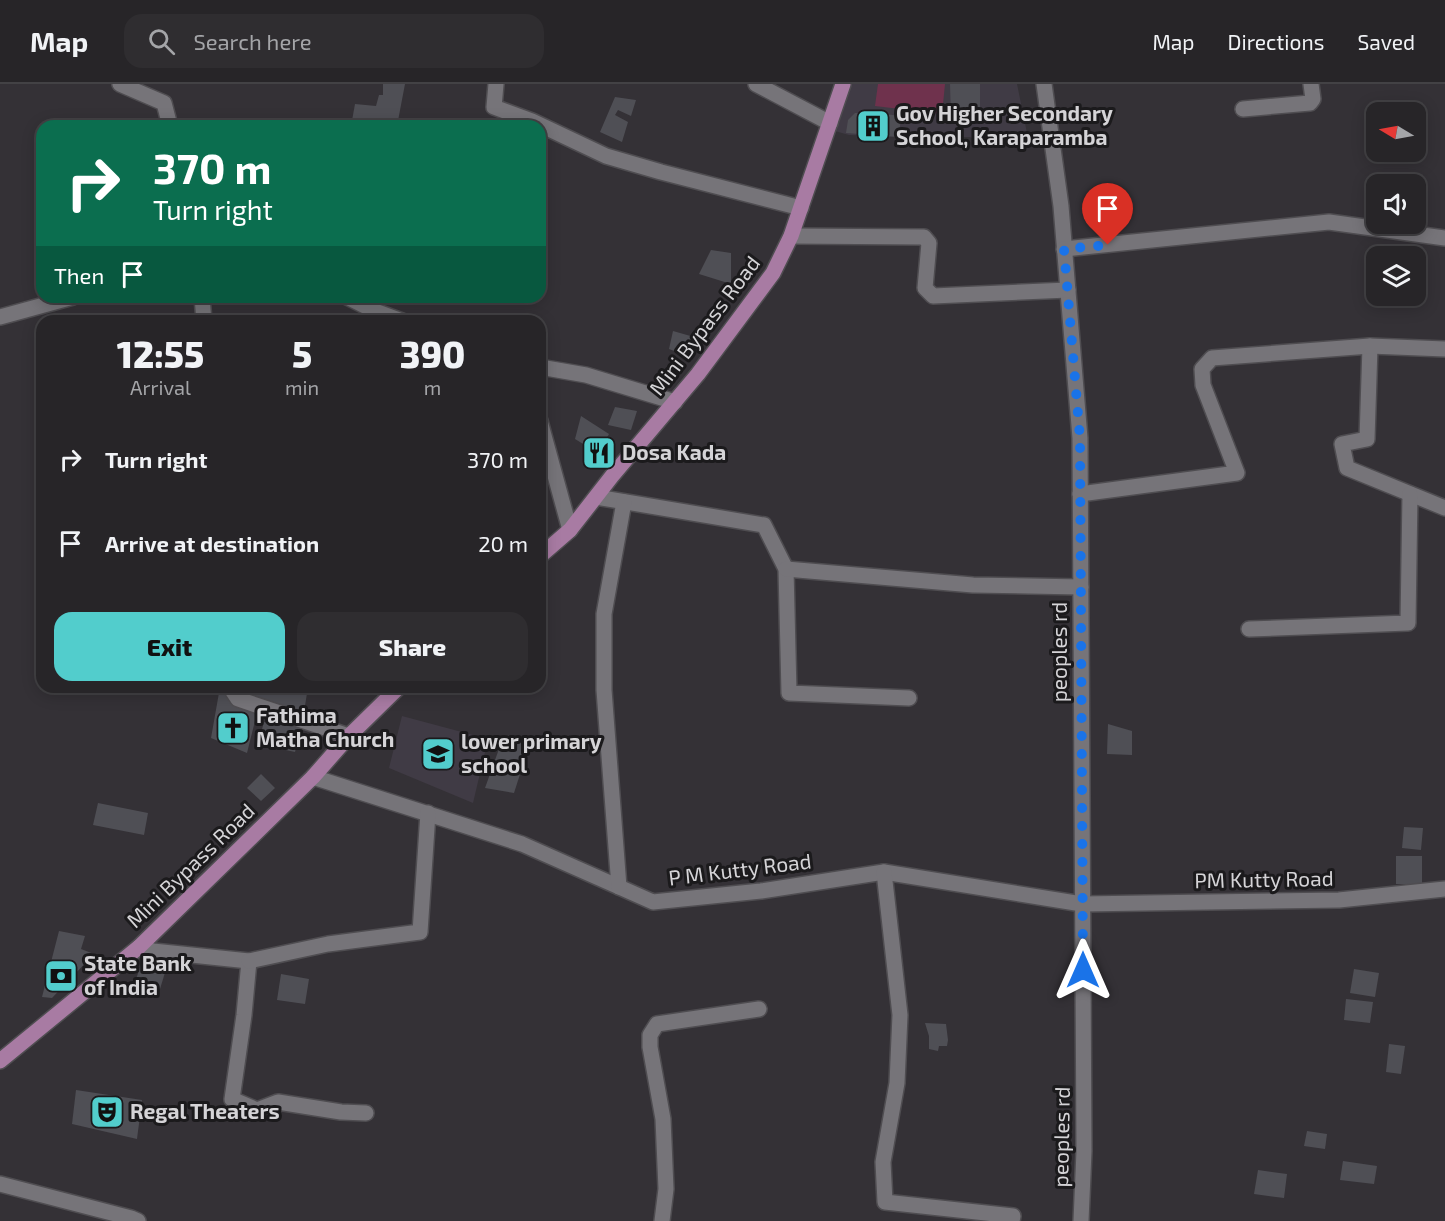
<!DOCTYPE html>
<style>
:root{--surface:#272528;--page:#2f2d30;--text:#f1f3f6;--muted:#a4a5a8;--line:#434245;--accent:#52cdcc}
body{margin:0;font-family:"Exo 2",sans-serif;background:var(--page);color:var(--text);height:100vh;display:flex;flex-direction:column;font-size:22px;white-space:nowrap}
*{box-sizing:border-box;margin:0}
p{font-size:20px;color:var(--muted)}
.icon{flex:none;width:33px;height:33px;fill:none;stroke:currentColor;stroke-width:2;stroke-linecap:round;stroke-linejoin:round}
.map{position:relative;flex:1;overflow:hidden}
.panel{position:absolute;left:36px;top:231px;width:510px;height:378px;display:flex;flex-direction:column;background:var(--surface);border-radius:18px;box-shadow:0 3px 15px #0003,0 0 0 2px var(--line)}
.panel>*{flex:none}
.banner{position:absolute;left:36px;top:36px;width:510px;height:183px;border-radius:18px;box-shadow:0 3px 15px #0003,0 0 0 2px var(--line);background:#0b6e4f;color:#fff;overflow:hidden}
.needle{width:39px;rotate:280deg}
.tools{position:absolute;left:1366px;top:18px;display:grid;gap:12px}
.tools a{display:grid;place-items:center;width:60px;height:60px;border-radius:12px;background:var(--surface);box-shadow:0 3px 15px #0003,0 0 0 2px var(--line);font-size:30px}
.pin{position:absolute;display:grid;place-items:center;width:51px;height:51px;color:#fff;margin:-62px -26px;border-radius:50% 50% 50% 0;rotate:-45deg;box-shadow:0 0 6px #0007}
.pin .icon{rotate:45deg}
.me{position:absolute;width:66px;margin:-33px;rotate:0deg;stroke-linejoin:round;filter:drop-shadow(0 0 4px #0008)}
.turn{display:flex;align-items:center;gap:21px;height:126px;padding:0 18px;font-size:27px}
.turn .icon{width:78px;height:78px;stroke-width:2.5}
.turn b{display:block;font-size:42px;line-height:51px}
.then{display:flex;align-items:center;height:57px;padding:0 18px;background:#0003;gap:12px;font-size:22px}
.eta{display:flex;justify-content:space-evenly;align-items:center;height:102px;text-align:center}
.eta b{font-size:36px;font-weight:800;line-height:42px}
.cta{display:flex;gap:12px;margin-top:auto;padding:12px 18px}
.cta a{flex:1;height:69px;border-radius:18px;background:var(--accent);color:#111;font-size:24px;font-weight:800;line-height:69px;text-align:center}
.cta a+a{background:var(--page);color:var(--text)}
ul{padding:0;list-style:none}
li{display:flex;align-items:center;gap:18px;height:84px;padding:0 18px}
li div{flex:1}
li b{display:block;font-size:22px}
li em{font-style:normal}
header{display:flex;align-items:center;gap:36px;box-sizing:border-box;height:84px;padding:0 30px;background:var(--surface);border-bottom:2px solid var(--line)}
header strong{font-size:28px}
nav{display:flex;gap:33px;margin-inline-start:auto;font-size:21px}
.search{width:420px;height:54px;background:var(--page);display:flex;align-items:center;gap:15px;box-sizing:border-box;padding:0 21px;border-radius:18px;color:var(--muted);font-size:22px}
.map>svg:first-child{display:block}
.built{fill:#403b45}
.green{fill:#6f324d}
.building{fill:#4f4f55}
.lines{fill:none;stroke-linecap:round;stroke-linejoin:round}
.minor-casing{stroke:#4f4d51;stroke-width:18}
.major-casing{stroke:#4f4d51;stroke-width:18}
.minor{stroke:#767479;stroke-width:15}
.major{stroke:#a87ba3;stroke-width:15}
.route{stroke:#1a73e8;stroke-width:10;stroke-dasharray:0 18}
.labels{text-anchor:middle;stroke-width:6;stroke-linejoin:round;paint-order:stroke}
.poi-label{font-size:21px;font-weight:bold;fill:#d5d4d7;stroke:#1b1a1c;text-anchor:start}
.street-label{font-size:21px;fill:#d5d4d7;stroke:#1b1a1c}
</style>
<header>
<strong>Map</strong>
<div class="search"><svg class="icon" aria-label="search" viewBox="0 0 24 24"><circle cx="10" cy="10" r="6"/><path d="M15 15l6 6"/></svg>Search here</div>
<nav><a>Map</a><a>Directions</a><a>Saved</a></nav>
</header>
<div class="map">
<svg width="1445" height="1137" viewBox="0 0 1445 1137">
<rect width="100%" height="100%" fill="#343136"/>
<g class="built">
<polygon points="849,0 1017,0 1027,49 986,62 970,53 899,53 849,51 835,47"/>
<polygon points="402,632 488,655 473,719 389,684"/>
</g>
<polygon class="green" points="878,0 945,0 942,30 875,22"/>
<g class="building">
<polygon points="383,0 405,0 397,42 351,42 355,20 376,22 379,11 383,11"/>
<polygon points="950,0 980,0 980,31 951,32"/>
<polygon points="615,13 636,16 631,32 618,26 615,31 628,38 622,58 600,48"/>
<polygon points="855,29 876,29 901,32 899,53 846,49 848,36"/>
<polygon points="711,166 731,169 731,200 699,190"/>
<polygon points="673,247 701,255 690,273 669,265"/>
<polygon points="615,323 637,327 631,346 608,341"/>
<polygon points="581,332 609,350 598,369 575,355"/>
<polygon points="220,603 308,603 303,634 258,625 247,669 211,654"/>
<polygon points="264,638 301,644 295,668 258,660"/>
<polygon points="1108,640 1132,647 1132,671 1107,670"/>
<polygon points="504,651 531,656 514,709 485,704"/>
<polygon points="261,690 275,704 261,717 247,704"/>
<polygon points="98,719 148,729 144,751 93,741"/>
<polygon points="1404,743 1423,744 1421,766 1402,764"/>
<rect x="1396" y="772" width="26" height="28"/>
<polygon points="59,847 85,852 81,865 94,870 52,914 42,913"/>
<polygon points="142,878 167,882 160,905 135,898"/>
<polygon points="1354,885 1379,889 1375,913 1350,909"/>
<polygon points="281,890 309,895 305,920 277,916"/>
<polygon points="1346,915 1373,918 1370,939 1344,936"/>
<polygon points="925,939 946,940 948,956 947,962 939,962 938,967 929,965 929,952"/>
<polygon points="1389,960 1405,962 1401,990 1386,988"/>
<polygon points="76,1006 142,1016 137,1055 72,1040"/>
<polygon points="1307,1047 1327,1050 1325,1065 1304,1062"/>
<polygon points="1343,1077 1377,1082 1374,1100 1340,1096"/>
<polygon points="1258,1086 1287,1090 1284,1114 1254,1110"/>
</g>
<g class="lines">
<defs>
<g id="minor">
<polyline points="120,0 164,19 170,42"/>
<polyline points="496,0 494,23 532,37 606,72 661,88 801,124"/>
<polyline points="756,0 830,39"/>
<polyline points="1044,0 1061,122 1080,354 1084,1067 1081,1137"/>
<polyline points="1243,25 1310,19 1313,15 1311,0"/>
<polyline points="791,152 924,153 929,159 925,204 933,212 1068,206"/>
<polyline points="1064,165 1329,138 1445,154"/>
<polyline points="202,213 204,237"/>
<polyline points="347,213 375,227 402,237"/>
<polyline points="0,233 73,213"/>
<polyline points="1370,262 1367,355 1342,360 1347,384 1445,424"/>
<polyline points="540,283 586,291 675,318"/>
<polyline points="540,337 570,446"/>
<polyline points="1080,410 1237,389 1203,301 1202,285 1212,274 1370,262 1445,265"/>
<polyline points="596,413 764,441 786,485 789,609 909,614"/>
<polyline points="786,485 973,501 1081,503"/>
<polyline points="1249,545 1408,539 1410,410"/>
<polyline points="230,603 238,615 349,652"/>
<polyline points="313,693 522,760 653,818 761,807 884,788 1082,820 1339,816 1445,805"/>
<polyline points="884,788 900,931 897,999 883,1078 885,1118 1013,1132 1012,1137"/>
<polyline points="619,803 604,606 604,530 624,418"/>
<polyline points="139,863 153,867 249,877 244,931 232,1015 257,1026 278,1018 341,1028 366,1029"/>
<polyline points="249,877 328,860 420,848 428,729"/>
<polyline points="0,1100 131,1134 138,1137"/>
<polyline points="662,1137 666,1105 663,1035 650,963 650,951 657,940 759,925"/>
</g>
<g id="major">
<polyline points="540,472 570,446 612,392 698,290 773,189 791,152 843,0"/>
<polyline points="0,977 139,863 313,693 349,652 399,603"/>
</g>
</defs>
<use href="#minor" class="minor-casing"/>
<use href="#major" class="major-casing"/>
<use href="#minor" class="minor"/>
<use href="#major" class="major"/>
</g>
<g class="lines">
<polyline class="route" points="1083,886 1080,354 1064,165 1108,161"/>
</g>
<defs>
<symbol id="building-square" viewBox="-11 -11 22 22"><rect x="-9" y="-9" width="18" height="18" rx="4" fill="#52cdcc" stroke="#1b1a1c"/><path d="M-4-6H4V6H1V3H-1V6H-4ZM-2.5-4.3h1.7v1.8h-1.7ZM.8-4.3h1.7v1.8H.8ZM-2.5-1h1.7V.8h-1.7ZM.8-1h1.7V.8H.8Z" fill="#111"/></symbol>
<symbol id="restaurant-square" viewBox="-11 -11 22 22"><rect x="-9" y="-9" width="18" height="18" rx="4" fill="#52cdcc" stroke="#1b1a1c"/><path d="M-5-6h1v4h1v-4h1v4h1v-4h1v5L-1.5 .5V6h-2V.5L-5-1ZM5-6V6H3V1.5H1.5Q1.5-4 5-6Z" fill="#111"/></symbol>
<symbol id="church-square" viewBox="-11 -11 22 22"><rect x="-9" y="-9" width="18" height="18" rx="4" fill="#52cdcc" stroke="#1b1a1c"/><path d="M-1.2-6h2.4v3.5h3.3v2.4h-3.3V6h-2.4V-.1h-3.3v-2.4h3.3Z" fill="#111"/></symbol>
<symbol id="school-square" viewBox="-11 -11 22 22"><rect x="-9" y="-9" width="18" height="18" rx="4" fill="#52cdcc" stroke="#1b1a1c"/><path d="M0-5L7-2L0 1L-7-2ZM-4 1L0 2.5L4 1V4Q0 6-4 4Z" fill="#111"/></symbol>
<symbol id="bank-square" viewBox="-11 -11 22 22"><rect x="-9" y="-9" width="18" height="18" rx="4" fill="#52cdcc" stroke="#1b1a1c"/><path d="M-6-4H6V4H-6ZM0-2.3a2.3 2.3 0 1 0 0 4.6a2.3 2.3 0 1 0 0-4.6Z" fill="#111"/></symbol>
<symbol id="theatre-square" viewBox="-11 -11 22 22"><rect x="-9" y="-9" width="18" height="18" rx="4" fill="#52cdcc" stroke="#1b1a1c"/><path d="M-5-5.5Q0-4 5-5.5V0Q5 5 0 6Q-5 5-5 0ZM-3.3-2.5H-1v1.5H-3.3ZM1-2.5H3.3v1.5H1ZM-2.8 1Q0 5.5 2.8 1Z" fill="#111"/></symbol>
</defs>
<g fill-rule="evenodd">
<use href="#building-square" x="854" y="23" width="38" height="38"/>
<use href="#restaurant-square" x="580" y="350" width="38" height="38"/>
<use href="#church-square" x="214" y="625" width="38" height="38"/>
<use href="#school-square" x="419" y="651" width="38" height="38"/>
<use href="#bank-square" x="42" y="873" width="38" height="38"/>
<use href="#theatre-square" x="88" y="1009" width="38" height="38"/>
</g>
<g class="labels">
<g class="poi-label">
<text x="896" y="37">Gov Higher Secondary<tspan x="896" dy="24">School, Karaparamba</tspan></text>
<text x="622" y="376">Dosa Kada</text>
<text x="256" y="639">Fathima<tspan x="256" dy="24">Matha Church</tspan></text>
<text x="461" y="665">lower primary<tspan x="461" dy="24">school</tspan></text>
<text x="84" y="887">State Bank<tspan x="84" dy="24">of India</tspan></text>
<text x="130" y="1035">Regal Theaters</text>
</g>
<g class="street-label">
<text transform="translate(705 242) rotate(-53)" y="7">Mini Bypass Road</text>
<text transform="translate(1060 568) rotate(-90)" y="7">peoples rd</text>
<text transform="translate(191 782) rotate(-44)" y="7">Mini Bypass Road</text>
<text transform="translate(740 786) rotate(-7)" y="7">P M Kutty Road</text>
<text transform="translate(1264 796) rotate(-1)" y="7">PM Kutty Road</text>
<text transform="translate(1062 1053) rotate(-89)" y="7">peoples rd</text>
</g>
</g>
</svg>
<div class="tools">
<a><svg class="needle" viewBox="-14 -14 28 28"><path d="M0-13l5 13h-10z" fill="#e53935"/><path d="M0 13l5-13h-10z" fill="#a4a5a8"/></svg></a>
<a><svg class="icon" aria-label="sound" viewBox="0 0 24 24"><path d="M4 9h4l5-4v14l-5-4H4zM17 9q2 3 0 6"/></svg></a>
<a><svg class="icon" aria-label="layers" viewBox="0 0 24 24"><path d="M12 4l9 5-9 5-9-5zM3 14l9 5 9-5"/></svg></a>
</div>
<div class="pin" style="left:1108px;top:161px;background:#d93025"><svg class="icon" aria-label="arrive" viewBox="0 0 24 24"><path d="M6 21V4h12l-3 4 3 4H6"/></svg></div>
<svg class="me" style="left:1083px;top:886px" viewBox="-20 -20 40 40"><path d="M0-17L14 15 0 8-14 15z" fill="#1a73e8" stroke="#fff" stroke-width="4"/></svg>
<div class="banner">
<div class="turn"><svg class="icon" aria-label="right" viewBox="0 0 24 24"><path d="M7 20v-9h11M14 6l5 5-5 5"/></svg><div><b>370 m</b>Turn right</div></div>
<div class="then">Then<svg class="icon" aria-label="arrive" viewBox="0 0 24 24"><path d="M6 21V4h12l-3 4 3 4H6"/></svg></div>
</div>
<section class="panel">
<div class="eta">
<div><b>12:55</b><p>Arrival</p></div>
<div><b>5</b><p>min</p></div>
<div><b>390</b><p>m</p></div>
</div>
<ul>
<li><svg class="icon" aria-label="right" viewBox="0 0 24 24"><path d="M7 20v-9h11M14 6l5 5-5 5"/></svg><div><b>Turn right</b></div><em>370 m</em></li>
<li><svg class="icon" aria-label="arrive" viewBox="0 0 24 24"><path d="M6 21V4h12l-3 4 3 4H6"/></svg><div><b>Arrive at destination</b></div><em>20 m</em></li>
</ul>
<div class="cta"><a>Exit</a><a>Share</a></div>
</section>
</div>
